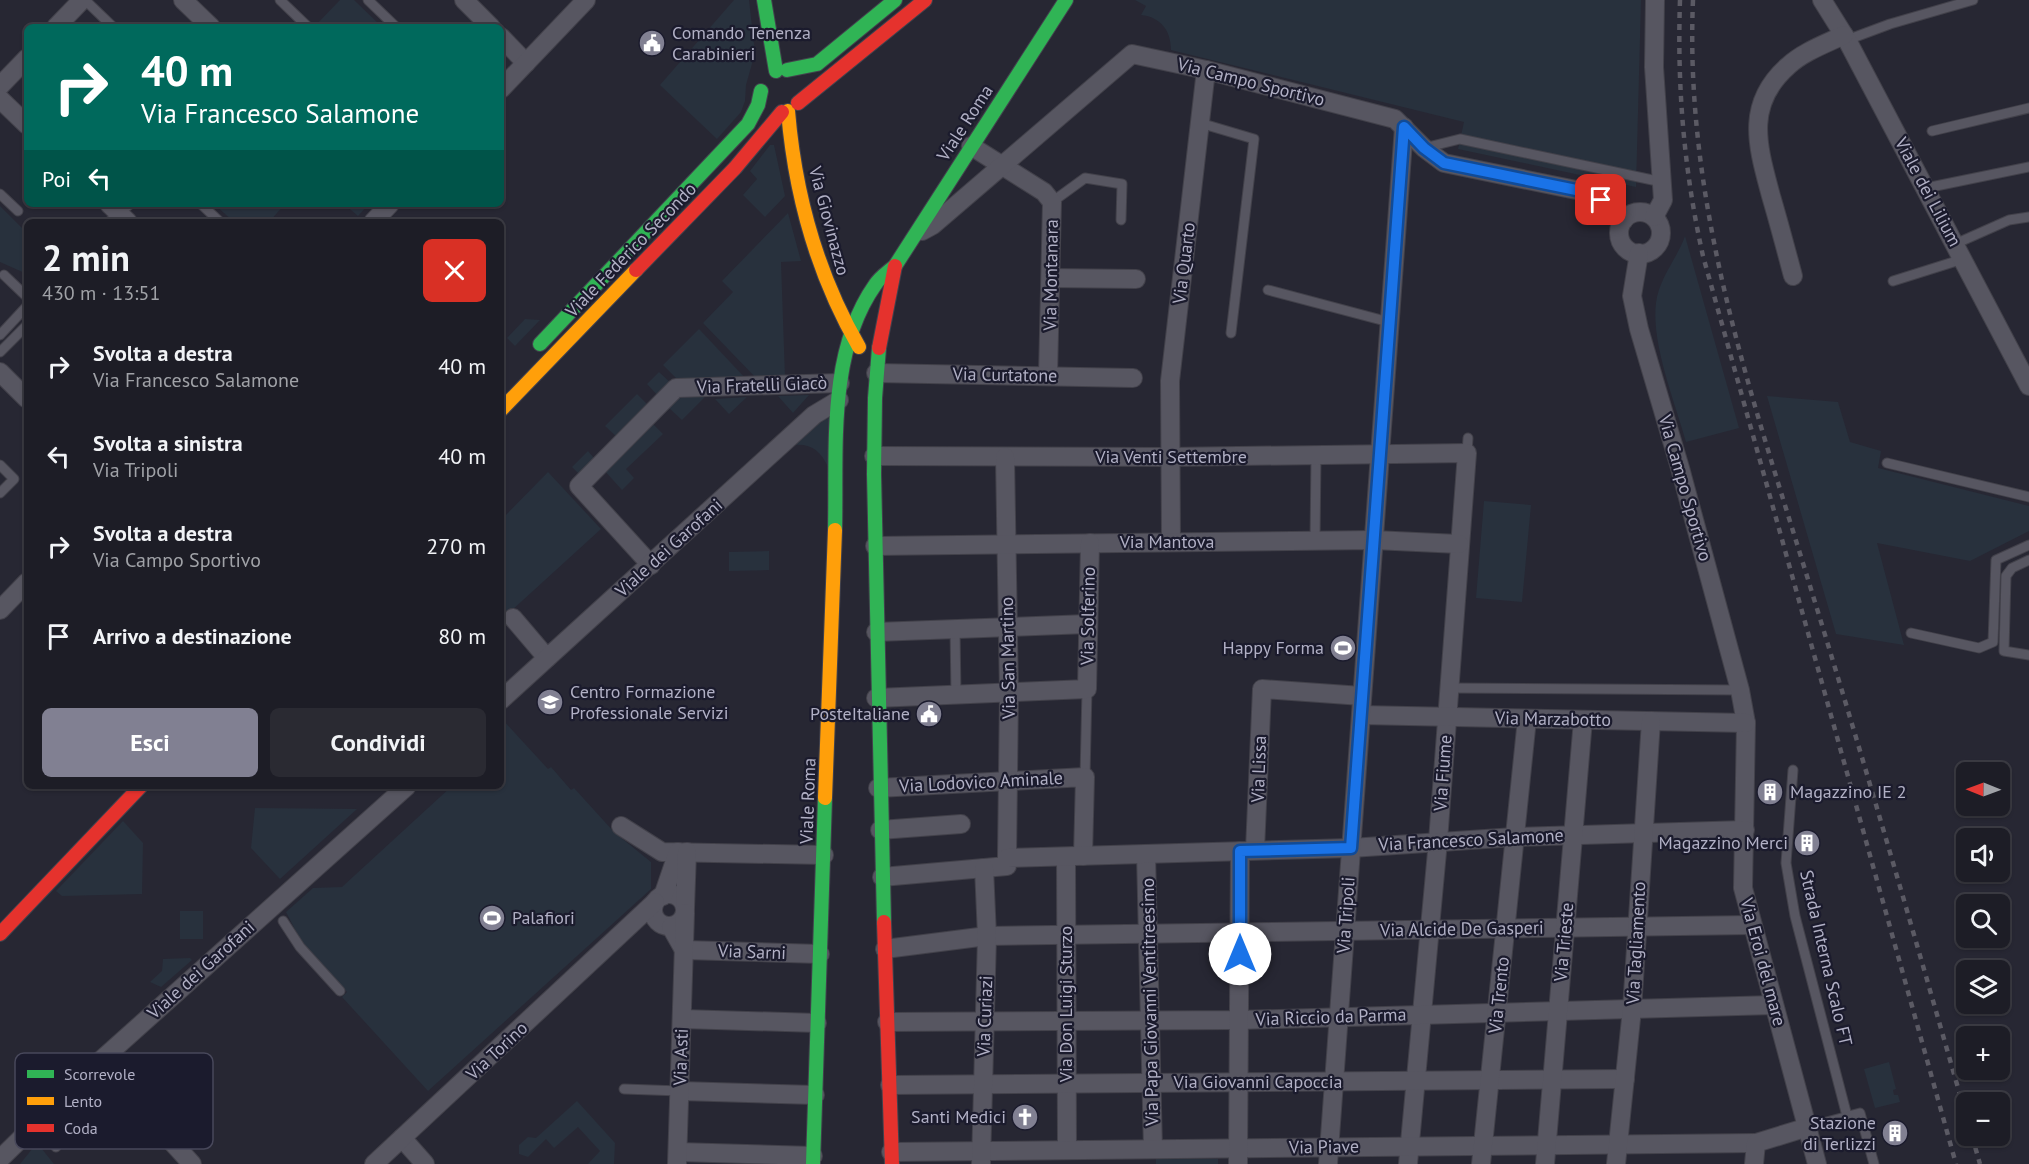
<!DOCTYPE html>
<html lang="it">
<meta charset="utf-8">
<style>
:root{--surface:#1d1d26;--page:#2a2a32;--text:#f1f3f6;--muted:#a0a2a7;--line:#3b3b43;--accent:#818092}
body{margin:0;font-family:"PT Sans",sans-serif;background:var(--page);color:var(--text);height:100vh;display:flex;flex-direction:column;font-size:22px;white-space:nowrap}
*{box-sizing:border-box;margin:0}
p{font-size:20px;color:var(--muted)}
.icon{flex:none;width:33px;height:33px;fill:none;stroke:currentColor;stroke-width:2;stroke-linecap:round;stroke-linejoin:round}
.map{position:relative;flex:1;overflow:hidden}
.panel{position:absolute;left:24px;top:219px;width:480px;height:570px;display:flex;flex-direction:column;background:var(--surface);border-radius:9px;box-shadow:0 2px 4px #0004,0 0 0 2px var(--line)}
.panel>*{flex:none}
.guide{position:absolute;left:24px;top:24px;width:480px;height:183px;border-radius:9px;box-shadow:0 2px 4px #0004,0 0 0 2px var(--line);background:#00695c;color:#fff;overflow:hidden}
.needle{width:39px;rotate:271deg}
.fabs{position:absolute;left:1956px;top:762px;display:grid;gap:12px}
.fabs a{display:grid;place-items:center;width:54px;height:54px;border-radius:9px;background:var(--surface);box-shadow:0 2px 4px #0004,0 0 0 2px var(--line);font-size:30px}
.pin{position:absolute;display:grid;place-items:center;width:51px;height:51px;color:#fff;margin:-26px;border-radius:12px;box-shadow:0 3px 9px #0006}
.me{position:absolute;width:66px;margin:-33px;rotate:0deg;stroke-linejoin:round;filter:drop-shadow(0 0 4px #0008)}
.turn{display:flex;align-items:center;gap:21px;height:126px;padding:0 18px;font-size:27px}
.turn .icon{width:78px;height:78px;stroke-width:2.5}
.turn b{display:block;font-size:42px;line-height:51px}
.then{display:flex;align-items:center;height:57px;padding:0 18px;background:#0003;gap:12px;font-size:22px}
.round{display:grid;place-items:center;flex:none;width:63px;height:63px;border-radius:9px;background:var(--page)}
.head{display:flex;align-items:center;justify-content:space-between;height:102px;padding:0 18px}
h1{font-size:36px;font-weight:700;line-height:45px}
.cta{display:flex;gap:12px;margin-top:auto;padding:12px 18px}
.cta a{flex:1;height:69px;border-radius:9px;background:var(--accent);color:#fff;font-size:24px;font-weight:700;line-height:69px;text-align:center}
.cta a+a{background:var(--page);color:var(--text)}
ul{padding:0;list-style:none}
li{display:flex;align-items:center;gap:18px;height:90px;padding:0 18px}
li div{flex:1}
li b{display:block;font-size:22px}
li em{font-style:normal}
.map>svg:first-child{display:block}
.green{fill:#28313d}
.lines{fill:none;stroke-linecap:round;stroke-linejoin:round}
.lane-casing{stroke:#42414a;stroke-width:11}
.street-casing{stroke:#42414a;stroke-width:20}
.fast-casing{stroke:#42424d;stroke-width:16}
.slow-casing{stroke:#42424d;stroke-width:16}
.jam-casing{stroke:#42424d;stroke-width:16}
.lane{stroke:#575661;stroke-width:9}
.street{stroke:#575661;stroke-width:18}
.fast{stroke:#30b455;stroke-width:14}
.slow{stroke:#ff9f0a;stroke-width:14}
.jam{stroke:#e5322d;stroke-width:14}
.rail{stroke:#5b5a64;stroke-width:4.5;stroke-dasharray:6 6;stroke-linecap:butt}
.route-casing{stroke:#114b97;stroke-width:15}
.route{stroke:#1a73e8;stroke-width:10}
.labels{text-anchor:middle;stroke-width:4.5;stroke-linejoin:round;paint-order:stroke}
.poi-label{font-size:18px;fill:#b1b0c5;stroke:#1b1b2d;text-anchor:end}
.street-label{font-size:18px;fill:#b1b0c5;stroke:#1b1b2d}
.key{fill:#1b1b2d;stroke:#48485b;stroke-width:1.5}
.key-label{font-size:16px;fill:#b1b0c5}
</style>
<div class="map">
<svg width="2029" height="1164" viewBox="0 0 2029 1164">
<rect width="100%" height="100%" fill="#272733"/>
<g class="green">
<polygon points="340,0 354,0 382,27 318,27 316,25"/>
<polygon points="734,0 749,0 755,53 746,85 745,101 741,112 717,139 660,85"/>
<path d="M1135,0H1641L1636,187L1458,149L1464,122L1171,50C1171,31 1161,17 1141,15L1146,6Z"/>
<polygon points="770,145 774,145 785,196 765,217 743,195 757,179 750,171"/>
<polygon points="214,204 285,204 269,222 234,222"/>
<polygon points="344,204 369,204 358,216"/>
<polygon points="0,206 27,233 27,274 0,262"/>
<polygon points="788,213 801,261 781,262 785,377 756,378 703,323 733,292 722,281"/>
<path d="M1685,236L1739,428L1686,442C1675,402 1651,344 1656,303C1659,278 1677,259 1685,236Z"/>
<polygon points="525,319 540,320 515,346 507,338"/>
<polygon points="699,329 747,380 679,381 663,365"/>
<polygon points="659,372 672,384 659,397 647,384"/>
<polygon points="637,394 649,406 618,438 605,426"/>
<polygon points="809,395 793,413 778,396"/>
<polygon points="706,396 682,420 669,408 680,397"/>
<polygon points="1767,396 1838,402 1850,442 1881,451 1878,468 2029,506 2029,531 1970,561 1877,543 1904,645 1836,634"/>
<polygon points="747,397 729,414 715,399"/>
<path d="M830,418L828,467C821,451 811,443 793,445L819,420Z"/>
<polygon points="652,423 663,434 626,469 634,478 622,490 604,470"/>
<polygon points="588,451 594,458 579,474 572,467"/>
<polygon points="548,472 601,529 501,620 501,520"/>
<polygon points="1484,501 1531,505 1522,602 1476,598"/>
<polygon points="769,551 769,570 729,571 729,552"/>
<polygon points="501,718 548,769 551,767 571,790 574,788 614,832 651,862 651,889 428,1091 342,997 347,992 302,943 286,912 313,888 342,887 452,786 501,786"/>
<polygon points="255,808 357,809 280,879 251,848"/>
<polygon points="123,821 143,843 142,894 62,896 56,891"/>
<rect x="180" y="911" width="23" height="28"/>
<polygon points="190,958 192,960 161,987 150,982 162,971 163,959"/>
<polygon points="1889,1062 1896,1089 1893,1090 1894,1095 1898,1095 1900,1102 1875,1108 1864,1069"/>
<polygon points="577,1101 615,1143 614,1164 588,1164 600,1151 578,1127 554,1148 546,1139 528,1157 519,1154 519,1145 528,1137 536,1138"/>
<polygon points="37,1143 54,1164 20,1164"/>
<polygon points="1156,1158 1218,1159 1218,1164 1156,1164"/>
</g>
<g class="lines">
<defs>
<g id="lane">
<polyline points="85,0 113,27"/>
<polyline points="280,0 308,27"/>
<polyline points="368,0 396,27"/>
<polyline points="1847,40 1890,24 1973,0"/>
<polyline points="1200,123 1254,139 1231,333"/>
<polyline points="1932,131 2029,108"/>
<polyline points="1424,148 1460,139 1662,182"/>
<polyline points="1926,188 2029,167"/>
<polyline points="0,194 18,211"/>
<polyline points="1052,202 1085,178 1122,184 1121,220"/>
<polyline points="201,204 220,222"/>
<polyline points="109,222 130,204"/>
<polyline points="1955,244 2009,220 2029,217"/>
<polyline points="4,275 27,297"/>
<polyline points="1893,281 1963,259"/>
<polyline points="1268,290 1389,322"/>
<polyline points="0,335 27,306"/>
<polyline points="0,352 27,325"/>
<polyline points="1467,453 1468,438"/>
<polyline points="1887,463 2029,497"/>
<polyline points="0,465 14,479 0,493"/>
<polyline points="1315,541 1316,456"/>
<polyline points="2029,560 2012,568 2006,576 2004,651 2029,655"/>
<polyline points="955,629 956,695"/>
<polyline points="1911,633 1979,648 1993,642 1996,560 2029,545"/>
<polyline points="1448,688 1740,690"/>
<polyline points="1793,770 1786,863 1795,916 1847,1116"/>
<polyline points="1085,777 1087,689"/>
<polyline points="283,921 300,947 340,991"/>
<polyline points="624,1089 680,1091"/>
<polyline points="36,1122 56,1147"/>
<polyline points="1808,1127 1860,1113 1874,1164"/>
</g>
<g id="street">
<polyline points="183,0 211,27"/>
<polyline points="464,0 491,27"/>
<polyline points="1822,0 1847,40 2029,386"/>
<polyline points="56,27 82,0"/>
<polyline points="501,37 526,63"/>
<polyline points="0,86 27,58"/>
<polyline points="501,89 586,0"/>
<polyline points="0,99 27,125"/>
<polyline points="971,146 1044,192 1052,202 1048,376"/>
<polyline points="109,204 128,222"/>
<circle cx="1640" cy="233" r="21"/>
<polyline points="1654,217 1663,200 1654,67 1655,0"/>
<polyline points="373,222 390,204"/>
<polyline points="922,231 933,225 1132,54 1206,70 1395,119 1424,148 1444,163 1586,192 1601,200 1624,220"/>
<polyline points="1639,253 1632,296 1639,329 1680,468 1740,690 1746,723 1743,888 1817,1164"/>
<path d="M1793,276C1786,250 1779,223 1771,196C1758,147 1744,105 1788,66C1803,52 1825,44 1844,35"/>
<polyline points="1051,278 1136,279"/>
<polyline points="0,372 27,399"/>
<polyline points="876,373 1133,378"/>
<polyline points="874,456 1169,457 1467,453 1438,841 1408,1164"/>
<polyline points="1005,457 1009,693 1007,858"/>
<polyline points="1171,542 1170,381 1206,70"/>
<polyline points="875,546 1374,540 1459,544"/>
<polyline points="651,565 579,486 676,388 840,383"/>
<polyline points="0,610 27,582"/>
<polyline points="513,618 547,658"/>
<polyline points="876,632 1088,624"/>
<polyline points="876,698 1087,689 1090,543"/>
<polyline points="501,700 814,415 839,400"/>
<polyline points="1361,715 1746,723"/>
<polyline points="878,788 1085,777 1083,856"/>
<polyline points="621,826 662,852 824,855"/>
<polyline points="880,830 961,824"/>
<polyline points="1255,850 1262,689 1362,696"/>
<polyline points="1146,854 1153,1149"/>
<polyline points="1066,857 1067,1150"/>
<polyline points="882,877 1007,866 1007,858 1351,848 1515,837 1745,830"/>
<circle cx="669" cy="910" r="16"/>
<polyline points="663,896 678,852"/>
<polyline points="685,908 687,852"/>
<polyline points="671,927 684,950 820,954"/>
<polyline points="885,949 987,936 1751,925"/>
<polyline points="682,1019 817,1023"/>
<polyline points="887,1022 1239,1020 1774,1005"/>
<polyline points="99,1062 192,1164"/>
<polyline points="890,1085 1625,1079"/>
<polyline points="680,1091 815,1095"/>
<polyline points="402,1138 425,1164"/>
<polyline points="678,1152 813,1156"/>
<polyline points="891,1152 1756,1143"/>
<polyline points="0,1159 99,1062 407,786"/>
<polyline points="374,1164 655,902"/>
<polyline points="677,1164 685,913"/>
<polyline points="981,1164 987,936 984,868"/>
<polyline points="1238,1164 1240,851"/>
<polyline points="1328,1164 1404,127"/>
<polyline points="1481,1164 1527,719"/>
<polyline points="1545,1164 1583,720"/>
<polyline points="1616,1164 1632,1009 1651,721"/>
<polyline points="1754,1164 1756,1143 1808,1127"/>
</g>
<g id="fast">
<polyline points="764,0 776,71"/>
<polyline points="787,70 817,64 895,0"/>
<polyline points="540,344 748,124 758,105 761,91"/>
<polyline points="879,348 875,398 874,474 884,922"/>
<path d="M835,530C837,451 827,353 875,285C880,277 888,272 895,266L1066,0"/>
<polyline points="813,1164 825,798"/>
</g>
<g id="slow">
<path d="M788,111C795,195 817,274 859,347"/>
<polyline points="501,410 636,270"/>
<polyline points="825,798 835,530"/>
</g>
<g id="jam">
<polyline points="798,103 925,0"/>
<polyline points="636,270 735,168 782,112"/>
<polyline points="879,348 895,266"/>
<polyline points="884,922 892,1164"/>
<polyline points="0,934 141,786"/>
</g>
</defs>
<use href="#lane" class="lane-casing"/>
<use href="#street" class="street-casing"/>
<use href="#fast" class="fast-casing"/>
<use href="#slow" class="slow-casing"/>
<use href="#jam" class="jam-casing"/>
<use href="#lane" class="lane"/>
<use href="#street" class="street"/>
<use href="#fast" class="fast"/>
<use href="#slow" class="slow"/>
<use href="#jam" class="jam"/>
<g class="rail">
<path d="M1680,0C1677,87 1684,171 1703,256L1956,1164"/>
<path d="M1693,0C1684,209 1754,402 1814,599C1867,771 1917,944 1966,1116"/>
<polyline points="1972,1136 1980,1164"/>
</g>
</g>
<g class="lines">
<defs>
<polyline id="route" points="1240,954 1240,851 1351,848 1404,127 1424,148 1444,163 1586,192 1601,200"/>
</defs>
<use href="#route" class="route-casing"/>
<use href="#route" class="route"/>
</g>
<defs>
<symbol id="civic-disc" viewBox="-11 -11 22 22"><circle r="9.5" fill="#818092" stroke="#1b1b2d"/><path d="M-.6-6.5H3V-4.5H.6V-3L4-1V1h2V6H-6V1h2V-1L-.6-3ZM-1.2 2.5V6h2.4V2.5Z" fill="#fff"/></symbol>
<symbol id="stadium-disc" viewBox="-11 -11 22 22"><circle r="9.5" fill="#818092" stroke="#1b1b2d"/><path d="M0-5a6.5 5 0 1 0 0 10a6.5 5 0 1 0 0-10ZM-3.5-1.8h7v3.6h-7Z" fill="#fff"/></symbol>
<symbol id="university-disc" viewBox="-11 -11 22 22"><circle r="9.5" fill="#818092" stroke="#1b1b2d"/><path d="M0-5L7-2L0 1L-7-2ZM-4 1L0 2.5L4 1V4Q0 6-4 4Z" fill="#fff"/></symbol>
<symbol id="building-disc" viewBox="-11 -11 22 22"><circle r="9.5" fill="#818092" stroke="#1b1b2d"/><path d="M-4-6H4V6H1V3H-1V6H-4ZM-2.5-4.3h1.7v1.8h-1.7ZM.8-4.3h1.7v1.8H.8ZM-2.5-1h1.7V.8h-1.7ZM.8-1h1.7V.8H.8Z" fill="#fff"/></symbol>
<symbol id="church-disc" viewBox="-11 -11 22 22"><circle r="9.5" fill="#818092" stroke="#1b1b2d"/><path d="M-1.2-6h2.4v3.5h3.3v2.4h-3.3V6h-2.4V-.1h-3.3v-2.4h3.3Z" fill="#fff"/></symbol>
</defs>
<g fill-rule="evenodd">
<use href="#civic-disc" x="637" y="28" width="30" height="30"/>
<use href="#stadium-disc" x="1328" y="633" width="30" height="30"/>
<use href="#university-disc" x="535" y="687" width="30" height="30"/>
<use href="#civic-disc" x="914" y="699" width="30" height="30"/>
<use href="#building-disc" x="1755" y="777" width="30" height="30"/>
<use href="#building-disc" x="1792" y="828" width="30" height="30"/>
<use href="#stadium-disc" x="477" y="903" width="30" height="30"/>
<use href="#church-disc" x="1010" y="1102" width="30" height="30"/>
<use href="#building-disc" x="1880" y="1118" width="30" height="30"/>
</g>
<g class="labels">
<g class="poi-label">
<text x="672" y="39" text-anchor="start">Comando Tenenza<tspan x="672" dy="21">Carabinieri</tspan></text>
<text x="1324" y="654">Happy Forma</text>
<text x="570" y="698" text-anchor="start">Centro Formazione<tspan x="570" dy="21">Professionale Servizi</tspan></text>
<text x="910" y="720">PosteItaliane</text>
<text x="1790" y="798" text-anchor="start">Magazzino IE 2</text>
<text x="1788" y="849">Magazzino Merci</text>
<text x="512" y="924" text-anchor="start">Palafiori</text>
<text x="1006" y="1123">Santi Medici</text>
<text x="1876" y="1129">Stazione<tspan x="1876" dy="21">di Terlizzi</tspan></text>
</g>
<g class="street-label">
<text transform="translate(1251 82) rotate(14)" y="6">Via Campo Sportivo</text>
<text transform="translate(965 123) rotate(-57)" y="6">Viale Roma</text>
<text transform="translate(1928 192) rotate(62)" y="6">Viale dei Lilium</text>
<text transform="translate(829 221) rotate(75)" y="6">Via Giovinazzo</text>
<text transform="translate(631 250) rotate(-46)" y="6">Viale Federico Secondo</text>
<text transform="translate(1184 263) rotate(-83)" y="6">Via Quarto</text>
<text transform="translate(1051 275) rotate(-89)" y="6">Via Montanara</text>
<text transform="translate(1005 375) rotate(1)" y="6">Via Curtatone</text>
<text transform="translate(762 385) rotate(-2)" y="6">Via Fratelli Giacò</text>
<text x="1171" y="463">Via Venti Settembre</text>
<text transform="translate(1685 488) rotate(74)" y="6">Via Campo Sportivo</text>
<text x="1167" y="548">Via Mantova</text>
<text transform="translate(669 548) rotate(-42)" y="6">Viale dei Garofani</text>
<text transform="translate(1088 616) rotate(-89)" y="6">Via Solferino</text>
<text transform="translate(1008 658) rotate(-91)" y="6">Via San Martino</text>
<text transform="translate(1553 719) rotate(1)" y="6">Via Marzabotto</text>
<text transform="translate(1259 769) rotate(-88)" y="6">Via Lissa</text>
<text transform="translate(1443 773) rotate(-86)" y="6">Via Fiume</text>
<text transform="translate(981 782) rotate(-3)" y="6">Via Lodovico Aminale</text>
<text transform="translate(808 801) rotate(-88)" y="6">Viale Roma</text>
<text transform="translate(1471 840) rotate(-3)" y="6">Via Francesco Salamone</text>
<text transform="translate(1346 915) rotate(-86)" y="6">Via Tripoli</text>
<text transform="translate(1462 929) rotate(-1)" y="6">Via Alcide De Gasperi</text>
<text transform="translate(1564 942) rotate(-85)" y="6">Via Trieste</text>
<text transform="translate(1636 943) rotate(-87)" y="6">Via Tagliamento</text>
<text transform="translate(752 952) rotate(2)" y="6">Via Sarni</text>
<text transform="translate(1826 958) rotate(77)" y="6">Strada Interna Scalo FT</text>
<text transform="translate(1763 962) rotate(75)" y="6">Via Eroi del mare</text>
<text transform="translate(201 970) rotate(-42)" y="6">Viale dei Garofani</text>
<text transform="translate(1499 995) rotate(-84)" y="6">Via Trento</text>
<text transform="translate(1150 1002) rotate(-91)" y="6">Via Papa Giovanni Ventitreesimo</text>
<text transform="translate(1066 1004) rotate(-90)" y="6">Via Don Luigi Sturzo</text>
<text transform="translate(985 1016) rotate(-88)" y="6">Via Curiazi</text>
<text transform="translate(1331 1017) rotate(-2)" y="6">Via Riccio da Parma</text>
<text transform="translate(497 1051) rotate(-43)" y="6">Via Torino</text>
<text transform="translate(681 1057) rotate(-88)" y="6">Via Asti</text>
<text x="1258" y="1088">Via Giovanni Capoccia</text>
<text transform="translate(1324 1147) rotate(-1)" y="6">Via Piave</text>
</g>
</g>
<rect x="15" y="1053" width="198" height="96" rx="9" class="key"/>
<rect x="27" y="1070" width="27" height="8" fill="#30b455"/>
<rect x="27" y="1097" width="27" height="8" fill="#ff9f0a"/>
<rect x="27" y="1124" width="27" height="8" fill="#e5322d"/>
<g class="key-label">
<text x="64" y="1080">Scorrevole</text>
<text x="64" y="1107">Lento</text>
<text x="64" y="1134">Coda</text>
</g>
</svg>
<div class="fabs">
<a><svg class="needle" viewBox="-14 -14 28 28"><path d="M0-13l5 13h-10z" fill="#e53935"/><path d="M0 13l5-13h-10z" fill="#a0a2a7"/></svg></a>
<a><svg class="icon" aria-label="sound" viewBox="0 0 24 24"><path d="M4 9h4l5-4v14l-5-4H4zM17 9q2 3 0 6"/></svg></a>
<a><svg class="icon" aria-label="search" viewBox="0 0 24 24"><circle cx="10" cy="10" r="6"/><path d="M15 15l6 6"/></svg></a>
<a><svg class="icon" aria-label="layers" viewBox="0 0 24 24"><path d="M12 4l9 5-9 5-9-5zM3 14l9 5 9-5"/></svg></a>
<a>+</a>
<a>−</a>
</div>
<div class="pin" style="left:1601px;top:200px;background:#d93025"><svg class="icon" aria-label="arrive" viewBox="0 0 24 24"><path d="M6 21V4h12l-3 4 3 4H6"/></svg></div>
<svg class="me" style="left:1240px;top:954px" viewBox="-20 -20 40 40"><circle r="19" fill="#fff"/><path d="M0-13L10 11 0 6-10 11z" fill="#1a73e8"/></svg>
<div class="guide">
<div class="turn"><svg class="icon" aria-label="right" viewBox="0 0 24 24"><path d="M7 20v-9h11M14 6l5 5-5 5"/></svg><div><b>40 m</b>Via Francesco Salamone</div></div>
<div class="then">Poi<svg class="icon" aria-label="left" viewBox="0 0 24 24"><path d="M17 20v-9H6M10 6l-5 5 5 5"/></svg></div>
</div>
<section class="panel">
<div class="head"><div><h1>2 min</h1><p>430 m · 13:51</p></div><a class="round" style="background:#d93025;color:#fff"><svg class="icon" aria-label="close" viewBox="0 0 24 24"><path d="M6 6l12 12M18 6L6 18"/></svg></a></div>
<ul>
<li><svg class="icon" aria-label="right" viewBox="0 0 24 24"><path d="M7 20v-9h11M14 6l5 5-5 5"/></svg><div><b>Svolta a destra</b><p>Via Francesco Salamone</p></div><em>40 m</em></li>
<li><svg class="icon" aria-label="left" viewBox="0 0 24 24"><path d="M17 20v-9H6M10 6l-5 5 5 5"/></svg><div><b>Svolta a sinistra</b><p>Via Tripoli</p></div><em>40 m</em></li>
<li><svg class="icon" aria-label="right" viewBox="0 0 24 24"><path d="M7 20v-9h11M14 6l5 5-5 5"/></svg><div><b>Svolta a destra</b><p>Via Campo Sportivo</p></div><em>270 m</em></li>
<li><svg class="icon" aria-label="arrive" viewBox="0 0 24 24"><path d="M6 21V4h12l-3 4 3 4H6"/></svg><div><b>Arrivo a destinazione</b></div><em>80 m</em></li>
</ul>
<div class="cta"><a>Esci</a><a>Condividi</a></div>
</section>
</div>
